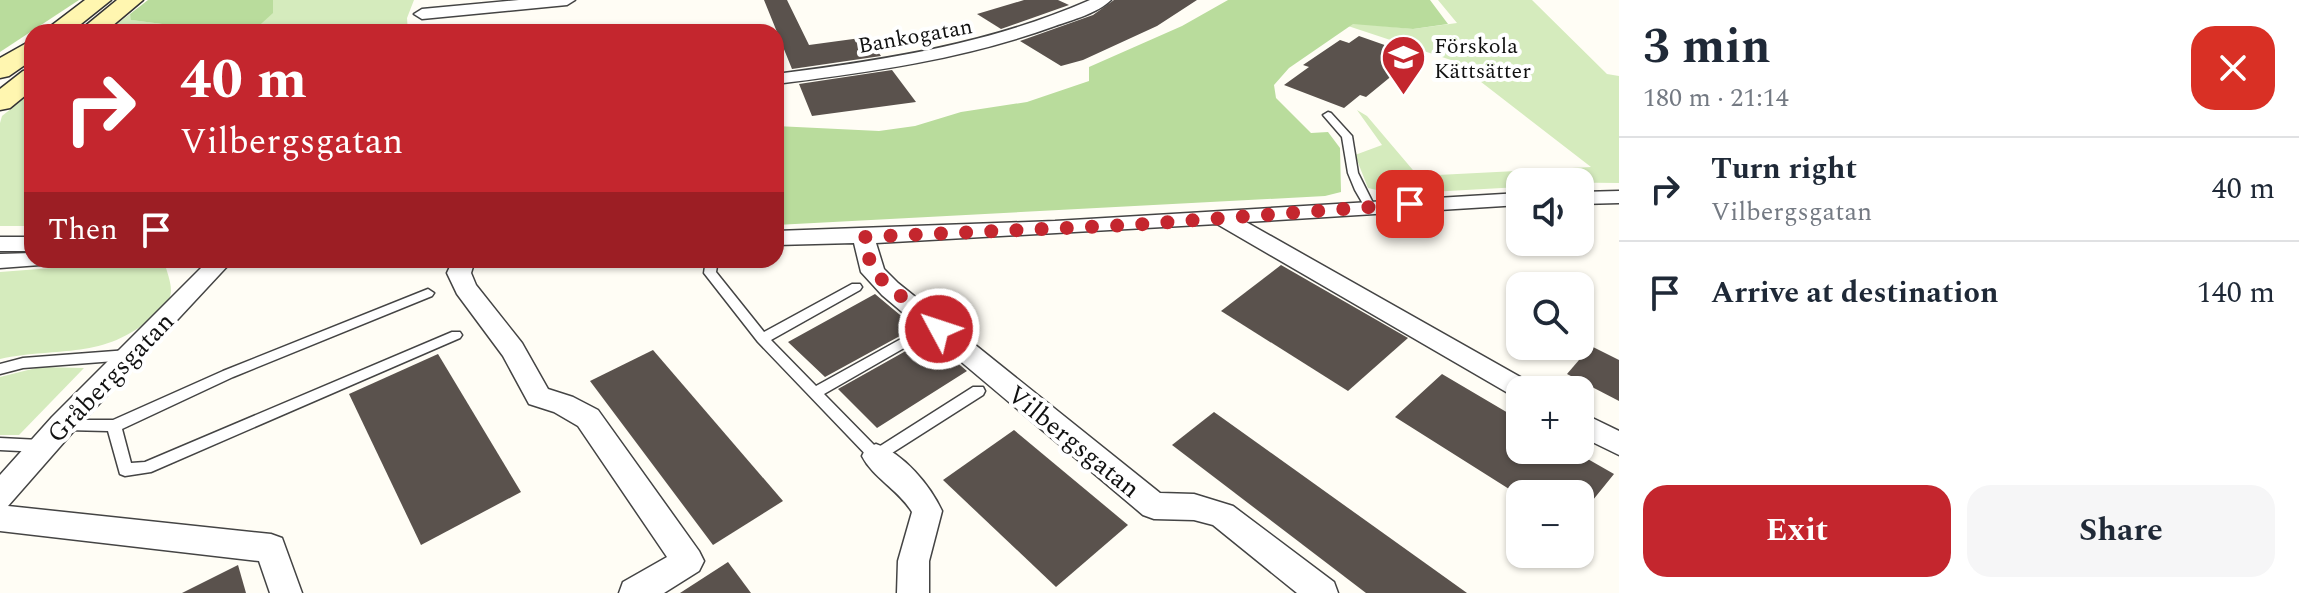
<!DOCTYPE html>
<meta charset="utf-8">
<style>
:root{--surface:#fff;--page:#f6f6f7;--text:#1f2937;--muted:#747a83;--line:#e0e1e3;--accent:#c4262e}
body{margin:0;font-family:Spectral,serif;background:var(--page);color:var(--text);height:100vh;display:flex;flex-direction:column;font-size:30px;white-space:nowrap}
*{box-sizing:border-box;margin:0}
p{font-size:26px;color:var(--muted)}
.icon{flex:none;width:44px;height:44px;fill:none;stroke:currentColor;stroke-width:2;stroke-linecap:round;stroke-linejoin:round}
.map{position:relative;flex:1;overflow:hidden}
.details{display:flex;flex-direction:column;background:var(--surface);width:680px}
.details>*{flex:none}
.banner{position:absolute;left:24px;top:24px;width:760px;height:244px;border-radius:24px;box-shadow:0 2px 6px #0004;background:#c4262e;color:#fff;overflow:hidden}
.controls{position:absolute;left:1506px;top:168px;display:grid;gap:16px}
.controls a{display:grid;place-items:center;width:88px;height:88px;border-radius:16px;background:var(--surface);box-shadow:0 2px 6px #0004;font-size:40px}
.pin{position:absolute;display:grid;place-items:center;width:68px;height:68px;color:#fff;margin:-34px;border-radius:16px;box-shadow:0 4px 12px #0006}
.me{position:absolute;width:88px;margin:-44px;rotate:310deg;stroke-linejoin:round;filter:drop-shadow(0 0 6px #0008)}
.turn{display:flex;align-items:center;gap:28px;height:168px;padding:0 24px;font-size:36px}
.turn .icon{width:104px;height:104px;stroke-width:2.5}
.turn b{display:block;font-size:56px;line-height:68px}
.then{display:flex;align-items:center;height:76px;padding:0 24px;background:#0003;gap:16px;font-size:30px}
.round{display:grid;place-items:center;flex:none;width:84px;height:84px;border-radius:24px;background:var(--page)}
.summary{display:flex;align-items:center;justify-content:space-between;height:136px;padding:0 24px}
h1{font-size:48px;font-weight:700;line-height:60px}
.cta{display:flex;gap:16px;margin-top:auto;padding:16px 24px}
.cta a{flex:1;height:92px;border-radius:24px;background:var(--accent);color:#fff;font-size:32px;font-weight:700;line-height:92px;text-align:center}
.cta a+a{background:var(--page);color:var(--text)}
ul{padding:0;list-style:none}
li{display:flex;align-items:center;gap:24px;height:104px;padding:0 24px;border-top:2px solid var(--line)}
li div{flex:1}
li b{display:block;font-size:30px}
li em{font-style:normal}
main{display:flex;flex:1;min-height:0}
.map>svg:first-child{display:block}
.green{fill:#d5ebbd}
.forest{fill:#b9dc9c}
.building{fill:#5a524d}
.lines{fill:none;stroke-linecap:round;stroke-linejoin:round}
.lane-casing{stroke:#444;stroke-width:3}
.street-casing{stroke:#444;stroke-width:3}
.secondary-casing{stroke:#333;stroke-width:3}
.lane{fill:#fff;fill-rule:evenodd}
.street{fill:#fff;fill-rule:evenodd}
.secondary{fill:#fff6b0;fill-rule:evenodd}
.route{stroke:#c4262e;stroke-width:14;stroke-dasharray:0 25.2}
.labels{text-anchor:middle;stroke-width:8;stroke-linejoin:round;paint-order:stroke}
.far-street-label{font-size:22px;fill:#111;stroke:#fff}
.far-poi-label{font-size:22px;fill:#111;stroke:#fff;text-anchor:start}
.street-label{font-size:26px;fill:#111;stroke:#fff}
</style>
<main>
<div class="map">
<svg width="1619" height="593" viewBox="0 0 1619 593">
<rect width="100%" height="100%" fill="#fffdf5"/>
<g class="green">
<polygon points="265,0 414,0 407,18 408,32 239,32"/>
<polygon points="1438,0 1532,0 1607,74 1619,76 1619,183 1520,182 1520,187 1394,194 1368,188 1355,155 1382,145 1357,110 1367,116 1418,176 1591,167 1454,61 1348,26 1353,23 1413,29 1457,23"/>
<polygon points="130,14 132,20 170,25 172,32 106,32"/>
<polygon points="32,92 32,226 0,226 0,123 2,116"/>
<path d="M130,262L166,268C174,293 174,299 154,316C102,361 61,346 0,359V272Z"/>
<polygon points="40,367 84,368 19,435 0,435 0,377"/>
</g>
<g class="forest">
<polygon points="0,0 79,0 0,52"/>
<polygon points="148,0 273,0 273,13 252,32 172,32 170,25 131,20 130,14"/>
<polygon points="1228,0 1430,0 1448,24 1413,29 1353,24 1289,68 1274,85 1276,98 1311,133 1328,132 1340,148 1341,192 1325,196 776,225 776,126 879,131 915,126 961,112 1027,102 1089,81 1089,67 1182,26"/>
</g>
<g class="building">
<polygon points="764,0 787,0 809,45 868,37 881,56 792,69"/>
<polygon points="1024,0 1058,0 1069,5 1001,29 977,14"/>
<polygon points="1114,0 1197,0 1157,26 1083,60 1061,66 1020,41 1093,15"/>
<polygon points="1359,36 1416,56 1366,97 1360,95 1344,108 1284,85 1309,67 1303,65 1340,40 1349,43"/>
<polygon points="892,70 916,102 812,116 799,84"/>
<polygon points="1281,265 1408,338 1348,391 1221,311"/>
<polygon points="875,294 967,371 877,428 838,389 920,343 922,339 920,332 909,331 825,377 788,342"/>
<polygon points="1591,346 1619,360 1619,401 1567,374"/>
<polygon points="653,350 783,501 713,545 590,381"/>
<polygon points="438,354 521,492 421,545 349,394"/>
<polygon points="1442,374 1520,420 1520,450 1572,450 1614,474 1580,516 1580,494 1517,494 1395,417"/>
<polygon points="1214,412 1467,593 1366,593 1172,445"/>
<polygon points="1014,430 1128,525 1056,587 943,480"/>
<polygon points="728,562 751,593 680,593"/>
<polygon points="238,565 246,593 182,593"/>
</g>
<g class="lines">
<defs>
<g id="lane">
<polygon points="1328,112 1331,113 1352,136 1358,173 1375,207 1374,209 1366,209 1355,190 1348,173 1342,137 1323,115"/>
<polygon points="706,260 718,260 716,272 764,332 852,284 860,284 862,287 860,290 771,340 816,386 910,334 918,334 920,337 918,340 824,394 877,448 973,387 983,387 985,391 983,395 881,460 876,462 871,460 758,342 704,273"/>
<polygon points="428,289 434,293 432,296 233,377 122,429 131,463 145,462 452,332 460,332 462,335 460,338 151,472 125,476 120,474 108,431 66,430 61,429 59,425 61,421 66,420 113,420 223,371"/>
<polygon points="128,350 133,352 134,355 133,358 128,360 23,368 0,374 0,364 23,358"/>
<polygon points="0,438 40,440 45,442 47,446 45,450 40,452 0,450"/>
</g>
<g id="street">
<polygon points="519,0 575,0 567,5 422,19 414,14 422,9"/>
<path d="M1090,0H1111C1098,13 1072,20 1055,26C965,59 871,72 776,84V74C884,60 990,44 1090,0Z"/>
<polygon points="1619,191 1619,203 1580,204 1580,192"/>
<polygon points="1520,193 1520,205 1246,222 1531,383 1535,390 1520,390 1520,400 1217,224 876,243 884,269 898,283 1160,493 1194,494 1233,506 1334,582 1338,593 1297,593 1213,525 1194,520 1154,519 1143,515 882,295 861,272 854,243 776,245 776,231 1055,221"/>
<rect x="0" y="237" width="32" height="14"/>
<polygon points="32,253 32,260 43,260 40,265 0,268 0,254"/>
<polygon points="209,260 233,260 72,433 8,506 271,534 282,538 302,593 270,593 259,561 0,531 0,475 52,417"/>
<polygon points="453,260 475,260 471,273 476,285 522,343 548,389 573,397 598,410 699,551 704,561 699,571 664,593 619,593 623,582 667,557 578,426 554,412 529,404 503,356 457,294 447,273"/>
<polygon points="1580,412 1619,431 1619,455 1580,436"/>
<path d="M876,444C904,454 930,485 942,511L929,561V593H897L898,561L912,512C899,490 873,478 862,456L866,448Z"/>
</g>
<g id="secondary">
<polygon points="85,0 111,0 71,32 43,32"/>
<polygon points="117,0 143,0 105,32 78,32"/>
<polygon points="32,40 32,60 9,76 0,78 0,58"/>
<polygon points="32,69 32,90 10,108 0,110 0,89 23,71"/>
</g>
</defs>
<use href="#lane" class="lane-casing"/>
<use href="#street" class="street-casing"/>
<use href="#secondary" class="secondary-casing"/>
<use href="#lane" class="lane"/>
<use href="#street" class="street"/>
<use href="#secondary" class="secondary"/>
</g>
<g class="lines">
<polyline class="route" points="939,329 873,272 863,237 1131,225 1410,204"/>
</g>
<defs>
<symbol id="school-pin" viewBox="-11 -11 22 30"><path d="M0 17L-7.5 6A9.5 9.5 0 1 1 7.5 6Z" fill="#c4262e" stroke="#fff"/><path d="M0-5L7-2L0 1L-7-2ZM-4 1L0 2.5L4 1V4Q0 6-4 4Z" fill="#fff"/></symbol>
</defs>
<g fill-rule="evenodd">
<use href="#school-pin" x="1378" y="32" width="51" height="69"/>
</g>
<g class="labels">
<g class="far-street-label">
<text transform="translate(915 35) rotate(-10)" y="8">Bankogatan</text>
</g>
<g class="far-poi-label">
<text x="1434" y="53">Förskola<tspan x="1434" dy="25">Kättsätter</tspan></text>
</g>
<g class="street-label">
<text transform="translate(110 377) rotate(-46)" y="9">Gråbergsgatan</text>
<text transform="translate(1074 441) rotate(39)" y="9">Vilbergsgatan</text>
</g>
</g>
</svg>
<div class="controls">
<a><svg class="icon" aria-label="sound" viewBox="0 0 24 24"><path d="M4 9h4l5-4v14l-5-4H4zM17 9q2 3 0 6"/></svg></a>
<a><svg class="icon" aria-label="search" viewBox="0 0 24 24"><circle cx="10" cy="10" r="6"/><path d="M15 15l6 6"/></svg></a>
<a>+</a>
<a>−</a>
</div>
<div class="pin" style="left:1410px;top:204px;background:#d93025"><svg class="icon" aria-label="arrive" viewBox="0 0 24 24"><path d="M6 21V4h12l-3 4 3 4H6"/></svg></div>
<svg class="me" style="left:939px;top:329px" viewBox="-20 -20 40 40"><circle r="17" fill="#c4262e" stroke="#fff" stroke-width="3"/><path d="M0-11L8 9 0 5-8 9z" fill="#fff"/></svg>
<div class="banner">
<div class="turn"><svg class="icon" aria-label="right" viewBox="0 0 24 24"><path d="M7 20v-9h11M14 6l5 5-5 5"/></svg><div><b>40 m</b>Vilbergsgatan</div></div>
<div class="then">Then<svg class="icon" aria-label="arrive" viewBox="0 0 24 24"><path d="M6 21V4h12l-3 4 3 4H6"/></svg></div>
</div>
</div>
<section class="details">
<div class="summary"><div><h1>3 min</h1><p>180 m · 21:14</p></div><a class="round" style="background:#d93025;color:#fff"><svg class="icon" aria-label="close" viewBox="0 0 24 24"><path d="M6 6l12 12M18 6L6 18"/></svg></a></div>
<ul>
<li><svg class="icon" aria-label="right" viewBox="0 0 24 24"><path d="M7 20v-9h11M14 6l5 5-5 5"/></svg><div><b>Turn right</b><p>Vilbergsgatan</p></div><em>40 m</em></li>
<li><svg class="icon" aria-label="arrive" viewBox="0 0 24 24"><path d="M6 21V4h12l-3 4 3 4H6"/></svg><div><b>Arrive at destination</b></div><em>140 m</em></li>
</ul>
<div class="cta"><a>Exit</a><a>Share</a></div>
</section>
</main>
